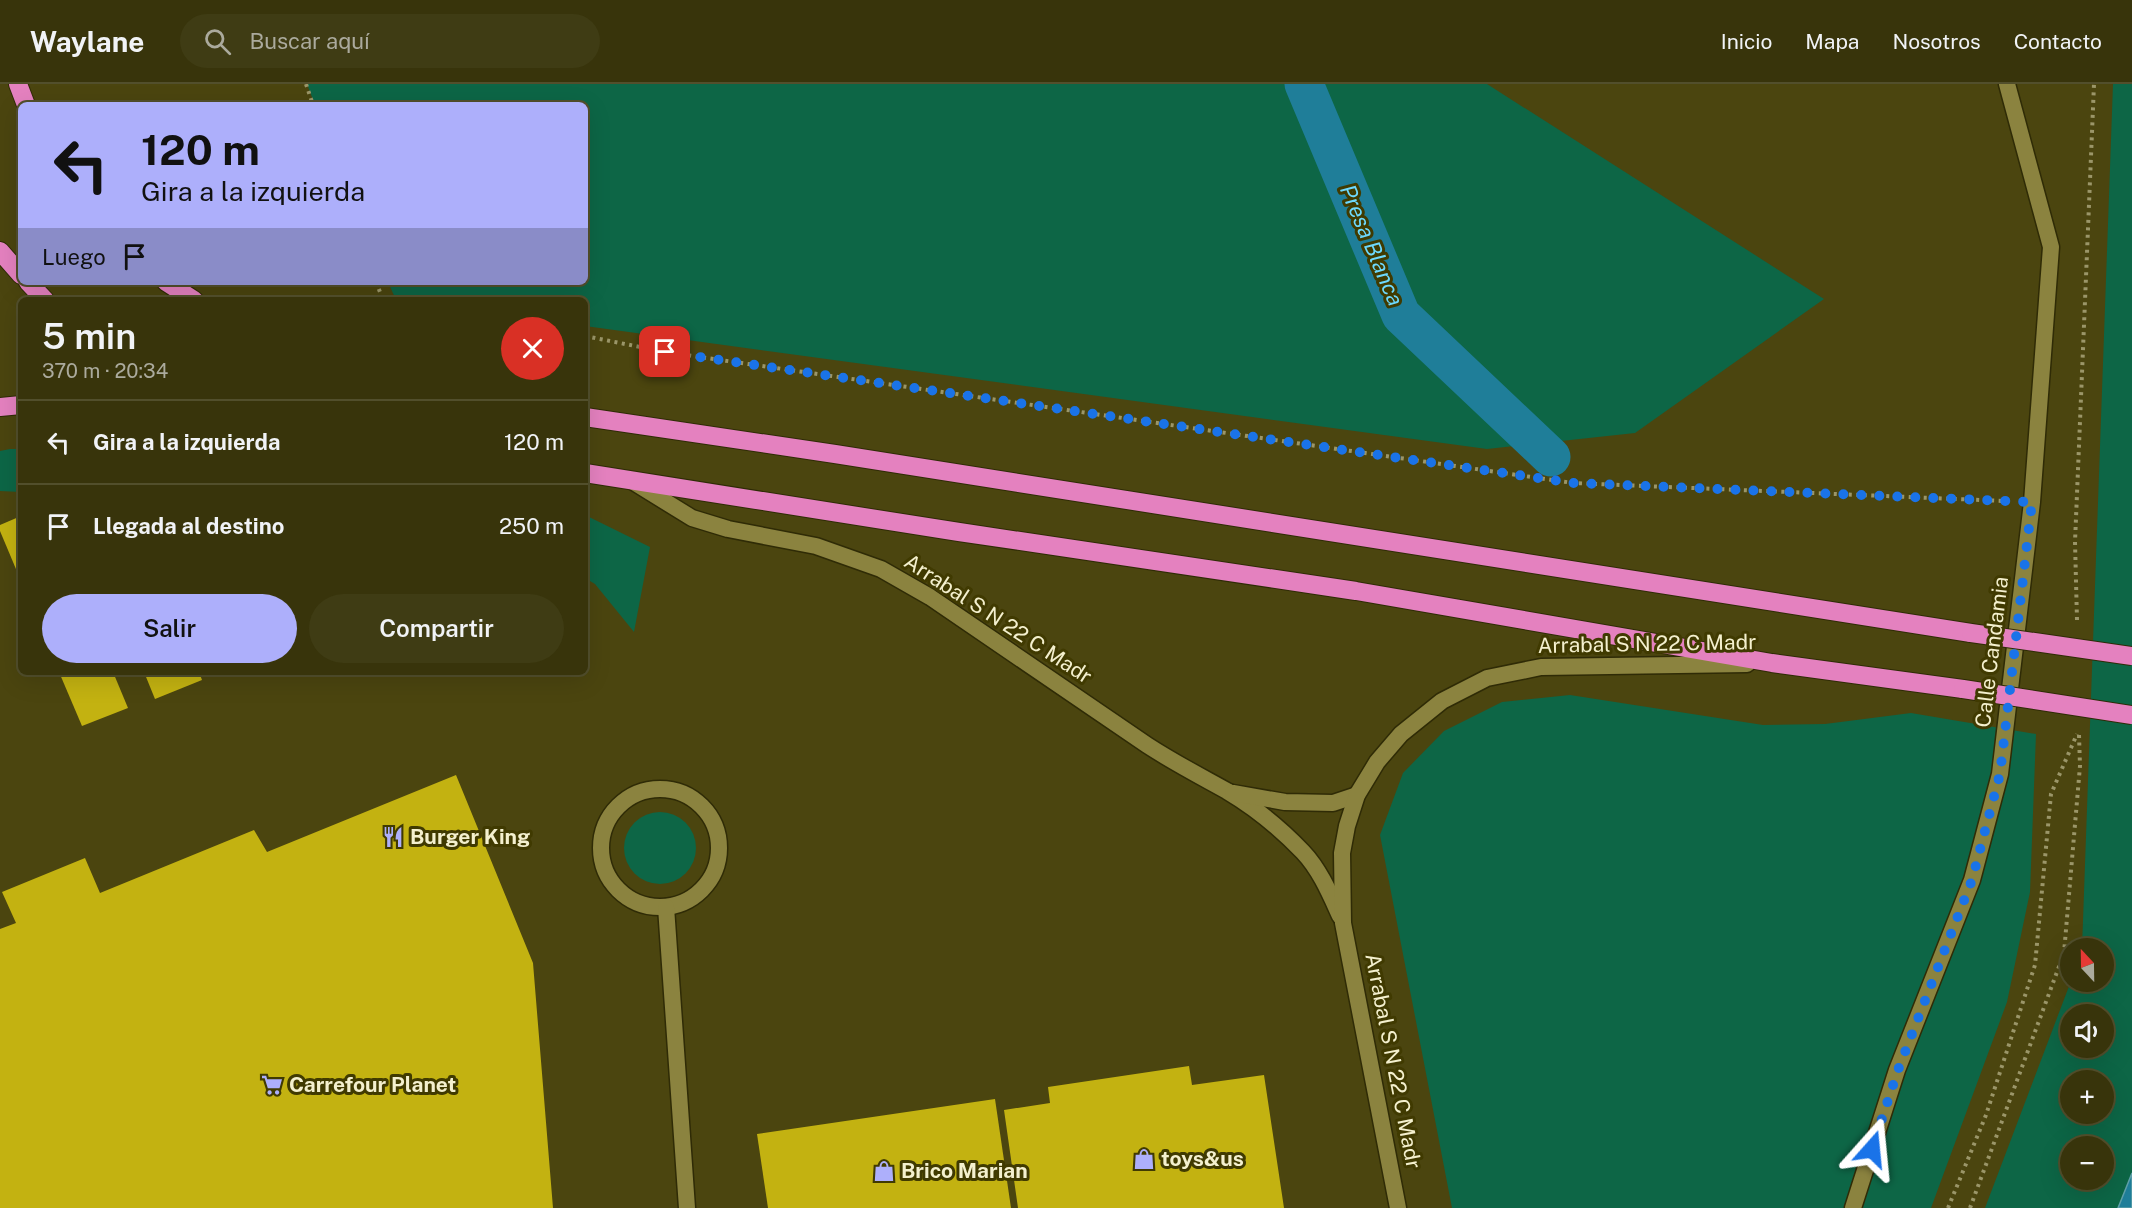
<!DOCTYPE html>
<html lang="es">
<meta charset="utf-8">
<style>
:root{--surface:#38340b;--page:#3f3c14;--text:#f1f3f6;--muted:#abaa9d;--line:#524f2c;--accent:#adaffb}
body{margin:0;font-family:"Public Sans",sans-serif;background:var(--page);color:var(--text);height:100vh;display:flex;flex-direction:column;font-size:22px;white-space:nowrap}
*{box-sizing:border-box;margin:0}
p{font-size:20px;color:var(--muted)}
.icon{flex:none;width:33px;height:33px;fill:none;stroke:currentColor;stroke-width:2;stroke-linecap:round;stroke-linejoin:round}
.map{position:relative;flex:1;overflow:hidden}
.drawer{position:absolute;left:18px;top:213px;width:570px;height:378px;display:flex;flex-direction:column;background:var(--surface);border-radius:9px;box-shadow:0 6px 24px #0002,0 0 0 2px var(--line)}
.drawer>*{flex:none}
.guide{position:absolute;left:18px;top:18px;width:570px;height:183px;border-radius:9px;box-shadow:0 6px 24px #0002,0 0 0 2px var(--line);background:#adaffb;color:#111;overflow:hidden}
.needle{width:39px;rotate:338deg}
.tools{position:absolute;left:2060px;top:854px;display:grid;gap:12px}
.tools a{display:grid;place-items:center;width:54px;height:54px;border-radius:50%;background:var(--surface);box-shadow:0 6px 24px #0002,0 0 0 2px var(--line);font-size:30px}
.pin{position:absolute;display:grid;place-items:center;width:51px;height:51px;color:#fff;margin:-26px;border-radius:12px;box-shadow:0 3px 9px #0006}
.me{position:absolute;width:66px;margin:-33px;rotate:18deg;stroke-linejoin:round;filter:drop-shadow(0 0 4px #0008)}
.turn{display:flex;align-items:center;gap:21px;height:126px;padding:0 24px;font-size:27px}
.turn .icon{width:78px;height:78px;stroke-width:2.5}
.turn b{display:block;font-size:42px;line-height:51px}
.then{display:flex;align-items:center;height:57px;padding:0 24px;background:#0003;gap:12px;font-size:22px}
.round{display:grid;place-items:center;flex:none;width:63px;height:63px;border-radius:32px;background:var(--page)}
.head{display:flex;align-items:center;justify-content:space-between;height:102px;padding:0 24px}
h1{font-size:36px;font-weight:600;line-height:45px}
.button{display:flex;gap:12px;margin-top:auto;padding:12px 24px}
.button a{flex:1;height:69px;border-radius:36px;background:var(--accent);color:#111;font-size:24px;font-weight:600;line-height:69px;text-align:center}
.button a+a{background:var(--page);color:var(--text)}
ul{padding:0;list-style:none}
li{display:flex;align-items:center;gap:18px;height:84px;padding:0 24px;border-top:2px solid var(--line)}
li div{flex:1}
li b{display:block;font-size:22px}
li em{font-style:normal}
header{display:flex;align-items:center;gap:36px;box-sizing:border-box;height:84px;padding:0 30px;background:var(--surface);border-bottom:2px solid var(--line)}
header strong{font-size:28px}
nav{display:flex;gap:33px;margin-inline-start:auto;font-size:21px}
.search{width:420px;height:54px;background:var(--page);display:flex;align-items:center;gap:15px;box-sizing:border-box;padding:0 21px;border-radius:33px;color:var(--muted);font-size:22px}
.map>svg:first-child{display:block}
.green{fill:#0d6646;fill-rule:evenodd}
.water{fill:#1f7e99;stroke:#5fa0a9;stroke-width:1.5}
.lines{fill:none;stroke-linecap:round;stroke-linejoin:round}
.canal{stroke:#1f7e99;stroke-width:39}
.building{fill:#c3b211}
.service-casing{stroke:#2f2b06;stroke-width:19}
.minor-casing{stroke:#2f2b06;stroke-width:19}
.motorway-casing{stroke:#2f2b06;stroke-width:20}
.path{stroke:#9b9669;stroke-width:4;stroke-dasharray:3 4.5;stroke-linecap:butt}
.service{stroke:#8b833f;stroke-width:16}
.minor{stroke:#8b833f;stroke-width:16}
.motorway{stroke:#e481bf;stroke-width:18}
.motorway-bridge-casing{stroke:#2f2b06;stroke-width:20;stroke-linecap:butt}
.motorway-bridge{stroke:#e481bf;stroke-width:18}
.route{stroke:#1a73e8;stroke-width:10;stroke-dasharray:0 18}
.labels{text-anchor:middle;stroke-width:6;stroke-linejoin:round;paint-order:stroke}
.street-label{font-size:21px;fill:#f4f0ce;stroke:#403a01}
.poi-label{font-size:21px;font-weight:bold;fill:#f4f0ce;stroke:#403a01;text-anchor:start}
.water-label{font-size:22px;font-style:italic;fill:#6dd9fe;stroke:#403a01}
</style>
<header>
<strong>Waylane</strong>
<div class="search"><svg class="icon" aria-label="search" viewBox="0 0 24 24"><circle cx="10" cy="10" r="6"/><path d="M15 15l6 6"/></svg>Buscar aquí</div>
<nav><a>Inicio</a><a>Mapa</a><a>Nosotros</a><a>Contacto</a></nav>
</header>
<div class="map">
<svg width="2132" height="1124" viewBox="0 0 2132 1124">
<rect width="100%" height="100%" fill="#4b450f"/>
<g class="green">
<polygon points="307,0 1487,0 1824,215 1635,349 1487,365 585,242 585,216 396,216 388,198 585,198 585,21 315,21"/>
<path d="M2113,0H2132V1124H1985L2071,897H2103V864H2082ZM2070,930H2103V963H2070ZM2070,996H2103V1029H2070ZM2070,1062H2103V1095H2070Z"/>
<polygon points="10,365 21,365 21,408 0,407 0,367"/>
<polygon points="585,431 650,463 634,548 595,500 585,494"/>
<polygon points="1570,611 1763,641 1825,640 1911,629 2036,650 2030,808 2007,918 1931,1124 1452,1124 1380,751 1403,689 1444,647 1502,618"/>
<circle cx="660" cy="764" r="36"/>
</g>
<polygon class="water" points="2132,1089 2132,1124 2118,1124"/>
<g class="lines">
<polyline class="canal" points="1304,0 1401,231 1551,373"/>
</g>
<g class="building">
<polygon points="21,432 21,497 0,447 0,441"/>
<polygon points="59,588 113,588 128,624 82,642"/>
<polygon points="144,588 199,588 202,596 155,615"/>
<polygon points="456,691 533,879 553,1124 0,1124 0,845 16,839 2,808 85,774 100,809 254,746 267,768"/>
<polygon points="1189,982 1192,1001 1264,991 1284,1124 1018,1124 1004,1026 1050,1019 1048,1003"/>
<polygon points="995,1015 1011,1124 768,1124 757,1050"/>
</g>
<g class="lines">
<defs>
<polyline id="service" points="1853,1124 1897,986 1972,796 2000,690 2032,418 2051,163 2007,0"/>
<g id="minor">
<path d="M632,397L692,434L728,445L816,462L881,485L930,513L1147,661C1173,678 1200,692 1227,707C1254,723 1282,746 1303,768C1320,786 1330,810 1340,832"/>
<circle cx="660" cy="764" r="59"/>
<polyline points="1233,709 1285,718 1333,719 1357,711"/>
<polyline points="666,823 687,1124"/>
<polyline points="1398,1124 1343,839 1342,769 1347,742 1357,711 1377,678 1401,650 1442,617 1487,594 1541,583 1747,580"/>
</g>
<g id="motorway">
<polyline points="18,0 26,21"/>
<polyline points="0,167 21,191"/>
<polyline points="28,198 45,216"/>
<polyline points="166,198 194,216"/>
<polyline points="0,323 21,321"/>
<polyline points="585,333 835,370 1971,549"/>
<polyline points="585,389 959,448 1356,507 1772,579 1963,605"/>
</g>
</defs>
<use href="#service" class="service-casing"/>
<use href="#minor" class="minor-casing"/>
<use href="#motorway" class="motorway-casing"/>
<g class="path">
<polyline points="306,0 313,21"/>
<polyline points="376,198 382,213 394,216"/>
<polyline points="585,252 665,268 1573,399 2004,417"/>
<polyline points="2077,536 2075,458 2094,0"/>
<polyline points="1948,1124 1986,1031 2035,881 2051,710 2077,650"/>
<polyline points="1970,1124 2064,869 2080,682 2079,651"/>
</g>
<use href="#service" class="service"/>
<use href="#minor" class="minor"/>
<use href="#motorway" class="motorway"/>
<defs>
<g id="motorway-bridge">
<polyline points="1971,549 2132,572"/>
<polyline points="1963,605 2132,631"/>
</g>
</defs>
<use href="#motorway-bridge" class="motorway-bridge-casing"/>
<use href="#motorway-bridge" class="motorway-bridge"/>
</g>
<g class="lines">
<polyline class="route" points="665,268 1573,399 2032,418 2000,690 1972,796 1898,986 1872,1065"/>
</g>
<defs>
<symbol id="restaurant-bare" viewBox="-9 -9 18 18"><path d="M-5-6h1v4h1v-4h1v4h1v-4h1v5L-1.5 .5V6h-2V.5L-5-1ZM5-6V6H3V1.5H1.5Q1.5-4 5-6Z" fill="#adaffb" stroke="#403a01" stroke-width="2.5" paint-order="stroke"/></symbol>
<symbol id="supermarket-bare" viewBox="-9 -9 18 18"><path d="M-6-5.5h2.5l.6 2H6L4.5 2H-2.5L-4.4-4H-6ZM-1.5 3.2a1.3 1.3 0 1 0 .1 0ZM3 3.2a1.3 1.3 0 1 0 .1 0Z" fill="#adaffb" stroke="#403a01" stroke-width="2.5" paint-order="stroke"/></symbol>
<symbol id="shop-bare" viewBox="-9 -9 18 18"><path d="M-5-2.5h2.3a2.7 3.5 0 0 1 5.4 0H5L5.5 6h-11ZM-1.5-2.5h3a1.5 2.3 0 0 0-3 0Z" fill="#adaffb" stroke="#403a01" stroke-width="2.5" paint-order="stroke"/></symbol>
</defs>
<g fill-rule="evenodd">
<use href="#restaurant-bare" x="378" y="738" width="30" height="30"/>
<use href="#supermarket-bare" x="257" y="986" width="30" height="30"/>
<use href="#shop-bare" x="1129" y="1060" width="30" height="30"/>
<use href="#shop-bare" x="869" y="1072" width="30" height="30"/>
</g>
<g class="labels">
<g class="street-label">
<text transform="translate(998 535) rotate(33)" y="7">Arrabal S N 22 C Madr</text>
<text transform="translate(1647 560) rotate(-1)" y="7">Arrabal S N 22 C Madr</text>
<text transform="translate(1992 568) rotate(-83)" y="7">Calle Candamia</text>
<text transform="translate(1393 977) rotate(79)" y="7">Arrabal S N 22 C Madr</text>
</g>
<g class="poi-label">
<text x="410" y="760">Burger King</text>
<text x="289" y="1008">Carrefour Planet</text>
<text x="1161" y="1082">toys&amp;us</text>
<text x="901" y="1094">Brico Marian</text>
</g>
<g class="water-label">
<text transform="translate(1372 161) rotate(67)" y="8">Presa Blanca</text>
</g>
</g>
</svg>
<div class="tools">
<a><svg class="needle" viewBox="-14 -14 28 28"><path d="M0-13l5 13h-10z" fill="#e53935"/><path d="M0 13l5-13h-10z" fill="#abaa9d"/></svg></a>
<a><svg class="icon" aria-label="sound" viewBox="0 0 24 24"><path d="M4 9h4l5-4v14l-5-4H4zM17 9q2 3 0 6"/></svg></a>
<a>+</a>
<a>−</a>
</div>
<div class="pin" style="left:665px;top:268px;background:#d93025"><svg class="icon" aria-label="arrive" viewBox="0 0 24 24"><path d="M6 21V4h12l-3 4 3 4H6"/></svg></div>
<svg class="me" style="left:1872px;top:1065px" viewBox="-20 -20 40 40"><path d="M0-17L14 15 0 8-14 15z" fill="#1a73e8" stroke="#fff" stroke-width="4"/></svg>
<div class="guide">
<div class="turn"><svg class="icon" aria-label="left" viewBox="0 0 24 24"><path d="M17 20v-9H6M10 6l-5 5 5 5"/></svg><div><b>120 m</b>Gira a la izquierda</div></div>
<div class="then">Luego<svg class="icon" aria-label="arrive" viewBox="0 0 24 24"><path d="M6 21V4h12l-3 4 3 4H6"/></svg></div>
</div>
<section class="drawer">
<div class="head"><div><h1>5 min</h1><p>370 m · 20:34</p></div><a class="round" style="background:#d93025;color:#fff"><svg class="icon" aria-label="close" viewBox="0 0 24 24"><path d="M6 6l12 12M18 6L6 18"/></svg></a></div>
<ul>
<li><svg class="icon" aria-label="left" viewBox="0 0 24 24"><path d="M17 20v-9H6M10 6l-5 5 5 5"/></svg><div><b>Gira a la izquierda</b></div><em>120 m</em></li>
<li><svg class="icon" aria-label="arrive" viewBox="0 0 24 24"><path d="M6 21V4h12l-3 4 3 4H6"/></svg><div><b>Llegada al destino</b></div><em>250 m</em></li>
</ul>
<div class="button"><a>Salir</a><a>Compartir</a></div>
</section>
</div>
